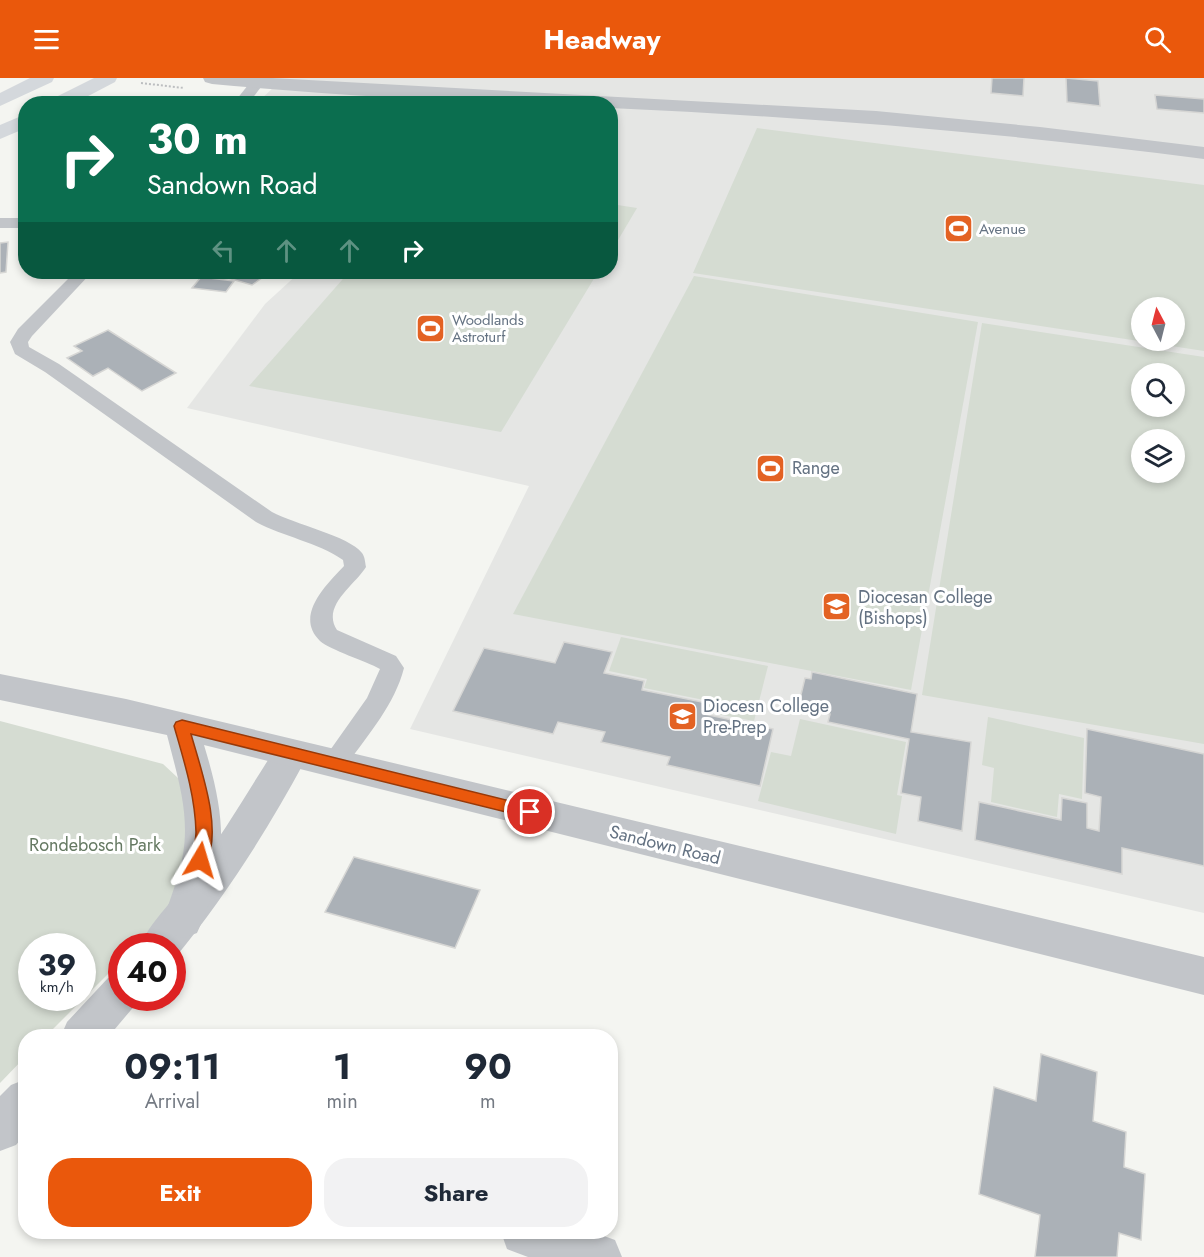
<!DOCTYPE html>
<style>
:root{--surface:#fff;--page:#f2f2f3;--text:#1f2937;--muted:#747a83;--accent:#ea580c}
body{margin:0;font-family:Jost,sans-serif;background:var(--page);color:var(--text);height:100vh;display:flex;flex-direction:column;font-size:22px;white-space:nowrap}
*{box-sizing:border-box;margin:0}
p{font-size:20px;color:var(--muted)}
.icon{flex:none;width:33px;height:33px;fill:none;stroke:currentColor;stroke-width:2;stroke-linecap:round;stroke-linejoin:round}
.map{position:relative;flex:1;overflow:hidden}
.sheet{position:absolute;left:18px;top:951px;width:600px;height:210px;display:flex;flex-direction:column;background:var(--surface);border-radius:24px;box-shadow:0 3px 9px #0003}
.sheet>*{flex:none}
.top-card{position:absolute;left:18px;top:18px;width:600px;height:183px;border-radius:24px;box-shadow:0 3px 9px #0003;background:#0b6e4f;color:#fff;overflow:hidden}
.needle{width:39px;rotate:353deg}
.buttons{position:absolute;left:1131px;top:219px;display:grid;gap:12px}
.buttons a{display:grid;place-items:center;width:54px;height:54px;border-radius:50%;background:var(--surface);box-shadow:0 3px 9px #0003;font-size:30px}
.speed{position:absolute;left:18px;top:855px;display:flex;gap:12px;font-size:30px;font-weight:700;text-align:center}
.speed>*{display:grid;place-content:center;width:78px;height:78px;border-radius:50%;background:var(--surface);box-shadow:0 3px 9px #0003;line-height:1}
.speed small{font-size:15px;font-weight:400}
.speed .limit{border:9px solid #d22;background:#fff;color:#111}
.pin{position:absolute;display:grid;place-items:center;width:51px;height:51px;color:#fff;margin:-26px;border:3px solid #fff;border-radius:50%;box-shadow:0 2px 6px #0007}
.me{position:absolute;width:66px;margin:-33px;rotate:7deg;stroke-linejoin:round;filter:drop-shadow(0 0 4px #0008)}
.turn{display:flex;align-items:center;gap:21px;height:126px;padding:0 30px;font-size:27px}
.turn .icon{width:78px;height:78px;stroke-width:2.5}
.turn b{display:block;font-size:42px;line-height:51px}
.lanes{display:flex;align-items:center;height:57px;padding:0 30px;background:#0003;justify-content:center;gap:30px;direction:ltr}
.lanes .off{opacity:.35}
.eta{display:flex;justify-content:space-evenly;align-items:center;height:102px;text-align:center}
.eta b{font-size:36px;font-weight:700;line-height:42px}
.action{display:flex;gap:12px;margin-top:auto;padding:12px 30px}
.action a{flex:1;height:69px;border-radius:24px;background:var(--accent);color:#fff;font-size:24px;font-weight:700;line-height:69px;text-align:center}
.action a+a{background:var(--page);color:var(--text)}
header{display:flex;justify-content:space-between;align-items:center;height:78px;padding:0 30px;background:var(--accent);color:#fff;font-size:27px;font-weight:700}
.map>svg:first-child{display:block}
.built{fill:#e5e6e4;fill-rule:evenodd}
.green{fill:#d5dcd2;fill-rule:evenodd}
.building{fill:#abb1b7;stroke:#d6d6d4;stroke-width:1.5}
.lines{fill:none;stroke-linecap:round;stroke-linejoin:round}
.path{stroke:#bcbec0;stroke-width:2;stroke-dasharray:2 2;stroke-linecap:butt}
.service{fill:#c2c5c9;fill-rule:evenodd}
.minor{fill:#c2c5c9;fill-rule:evenodd}
.tertiary{fill:#c2c5c9;fill-rule:evenodd}
.primary{fill:#d4d8dc;fill-rule:evenodd}
.route{fill:#ea580c;stroke:#983908;stroke-width:1.5}
.labels{text-anchor:middle;stroke-width:6;stroke-linejoin:round;paint-order:stroke}
.far-poi-label{font-size:15px;fill:#647282;stroke:#fff;text-anchor:start}
.poi-label{font-size:18px;fill:#647282;stroke:#fff;text-anchor:start}
.park-label{font-size:18px;fill:#657962;stroke:#fff}
.street-label{font-size:18px;fill:#647282;stroke:#fff}
</style>
<header><svg class="icon" aria-label="menu" viewBox="0 0 24 24"><path d="M4 6h16M4 12h16M4 18h16"/></svg>Headway<svg class="icon" aria-label="search" viewBox="0 0 24 24"><circle cx="10" cy="10" r="6"/><path d="M15 15l6 6"/></svg></header>
<div class="map">
<svg width="1204" height="1179" viewBox="0 0 1204 1179">
<rect width="100%" height="100%" fill="#f4f5f1"/>
<path class="built" d="M219,0H1204V835L410,651L529,408L187,330L265,226L300,194H610V26L257,25L276,7ZM1142,230H1174V262H1142ZM1142,296H1174V328H1142ZM1142,362H1174V394H1142Z"/>
<g class="green">
<path d="M757,50L1204,107V273L693,195ZM1142,230H1174V262H1142Z"/>
<polygon points="611,126 637,130 611,174 610,126"/>
<polygon points="349,194 598,194 501,354 249,308"/>
<polygon points="694,198 978,244 911,612 513,536"/>
<path d="M982,245L1204,279V666L922,617ZM1142,296H1174V328H1142ZM1142,362H1174V394H1142Z"/>
<polygon points="621,559 768,588 754,643 706,634 709,623 644,610 647,601 609,593"/>
<polygon points="988,639 1084,660 1082,721 1059,716 1057,739 991,724 994,690 982,687"/>
<polygon points="800,641 906,664 897,717 902,718 896,756 758,723 771,674 791,678"/>
<path d="M0,643L163,686L193,714L192,798L137,867L122,868L121,883L46,958H26L25,979L0,1005ZM32,868H82V920H32Z"/>
</g>
<g class="building">
<polygon points="992,0 1024,0 1023,18 991,15"/>
<polygon points="1066,0 1098,3 1100,28 1067,24"/>
<polygon points="1155,17 1204,21 1204,35 1157,31"/>
<polygon points="8,164 6,194 0,195 0,165"/>
<polygon points="207,194 270,194 252,207"/>
<polygon points="201,199 234,203 226,214 192,210"/>
<polygon points="108,252 176,295 142,313 108,290 93,298 67,280 82,273 74,268"/>
<polygon points="564,564 612,574 604,595 644,603 642,612 707,625 704,636 773,651 760,708 667,687 670,679 601,664 605,654 558,644 553,656 453,633 484,570 555,585"/>
<polygon points="812,594 917,616 911,654 971,664 962,753 918,743 921,719 901,715 909,661 828,644 830,636 798,629 805,600 811,601"/>
<polygon points="1087,651 1204,676 1204,788 1122,770 1122,796 975,762 979,724 1061,742 1062,720 1087,725 1087,750 1099,753 1101,719 1085,715"/>
<polygon points="354,779 480,812 455,870 325,834"/>
<polygon points="1041,976 1097,994 1093,1043 1126,1054 1124,1089 1145,1096 1141,1162 1119,1155 1117,1179 1035,1179 1040,1137 979,1116 994,1009 1036,1023"/>
</g>
<g class="lines">
<polyline class="path" points="141,5 184,10"/>
<g class="service">
<polygon points="257,1 264,5 248,26 233,26 252,2"/>
<rect x="0" y="140" width="26" height="10"/>
<path d="M75,194H92L32,258L28,264L29,269L59,286L272,434C294,446 349,458 362,475C365,479 365,484 366,489C355,507 321,528 337,552L396,578L404,590C394,629 365,660 343,692L334,695L325,692L321,685L367,620L380,591C366,583 330,572 320,563C294,538 326,507 344,488L343,482C317,464 284,459 256,444L45,294L15,276L10,264L18,251Z"/>
</g>
<g class="minor">
<path d="M203,0H272L876,33L1040,49L1204,69V81C1007,55 809,39 610,30V26C477,26 345,18 212,6L205,4Z"/>
<path d="M291,661L303,665L309,675C271,747 226,818 174,881L172,868H140C148,846 180,815 195,794C225,753 251,708 279,665Z"/>
<polygon points="122,894 122,920 140,920 136,926 109,958 61,958 67,944 108,900"/>
<polygon points="26,1001 26,1055 16,1067 0,1073 0,1018 11,1007"/>
<polygon points="501,1154 593,1154 615,1162 622,1179 528,1179 507,1171"/>
</g>
<path class="tertiary" d="M0,596L126,621L1204,879V917L204,667C226,739 230,785 197,855L183,860L169,855L163,843C170,821 179,799 183,776C190,735 177,697 167,657L0,622Z"/>
<g class="primary">
<polygon points="30,0 54,0 52,4 0,28 0,15"/>
<polygon points="94,0 117,0 115,4 73,26 48,26 50,22"/>
<polygon points="26,36 26,50 0,61 0,47"/>
</g>
</g>
<path class="route" d="M182,642L530,728L535,729L537,734L535,738L530,740L191,656C201,692 223,751 206,786L200,788L195,786C191,778 196,764 196,754C195,717 184,683 174,648L176,644Z"/>
<defs>
<symbol id="stadium-square" viewBox="-11 -11 22 22"><rect x="-9" y="-9" width="18" height="18" rx="4" fill="#e36223" stroke="#fff"/><path d="M0-5a6.5 5 0 1 0 0 10a6.5 5 0 1 0 0-10ZM-3.5-1.8h7v3.6h-7Z" fill="#fff"/></symbol>
<symbol id="school-square" viewBox="-11 -11 22 22"><rect x="-9" y="-9" width="18" height="18" rx="4" fill="#e36223" stroke="#fff"/><path d="M0-5L7-2L0 1L-7-2ZM-4 1L0 2.5L4 1V4Q0 6-4 4Z" fill="#fff"/></symbol>
</defs>
<g fill-rule="evenodd">
<use href="#stadium-square" x="942" y="134" width="33" height="33"/>
<use href="#stadium-square" x="414" y="234" width="33" height="33"/>
<use href="#stadium-square" x="754" y="374" width="33" height="33"/>
<use href="#school-square" x="820" y="512" width="33" height="33"/>
<use href="#school-square" x="666" y="622" width="33" height="33"/>
</g>
<g class="labels">
<g class="far-poi-label">
<text x="979" y="156">Avenue</text>
<text x="452" y="247">Woodlands<tspan x="452" dy="17">Astroturf</tspan></text>
</g>
<g class="poi-label">
<text x="792" y="396">Range</text>
<text x="858" y="525">Diocesan College<tspan x="858" dy="21">(Bishops)</tspan></text>
<text x="703" y="634">Diocesn College<tspan x="703" dy="21">Pre-Prep</tspan></text>
</g>
<g class="park-label">
<text x="95" y="773">Rondebosch Park</text>
</g>
<g class="street-label">
<text transform="translate(665 767) rotate(14)" y="6">Sandown Road</text>
</g>
</g>
</svg>
<div class="buttons">
<a><svg class="needle" viewBox="-14 -14 28 28"><path d="M0-13l5 13h-10z" fill="#e53935"/><path d="M0 13l5-13h-10z" fill="#747a83"/></svg></a>
<a><svg class="icon" aria-label="search" viewBox="0 0 24 24"><circle cx="10" cy="10" r="6"/><path d="M15 15l6 6"/></svg></a>
<a><svg class="icon" aria-label="layers" viewBox="0 0 24 24"><path d="M12 4l9 5-9 5-9-5zM3 14l9 5 9-5"/></svg></a>
</div>
<div class="speed"><div>39<small>km/h</small></div><div class="limit">40</div></div>
<div class="pin" style="left:530px;top:734px;background:#d93025"><svg class="icon" aria-label="arrive" viewBox="0 0 24 24"><path d="M6 21V4h12l-3 4 3 4H6"/></svg></div>
<svg class="me" style="left:200px;top:782px" viewBox="-20 -20 40 40"><path d="M0-17L14 15 0 8-14 15z" fill="#ea580c" stroke="#fff" stroke-width="4"/></svg>
<div class="top-card">
<div class="turn"><svg class="icon" aria-label="right" viewBox="0 0 24 24"><path d="M7 20v-9h11M14 6l5 5-5 5"/></svg><div><b>30 m</b>Sandown Road</div></div>
<div class="lanes"><svg class="icon off" aria-label="left" viewBox="0 0 24 24"><path d="M17 20v-9H6M10 6l-5 5 5 5"/></svg><svg class="icon off" aria-label="ahead" viewBox="0 0 24 24"><path d="M12 20V5M6 11l6-6 6 6"/></svg><svg class="icon off" aria-label="ahead" viewBox="0 0 24 24"><path d="M12 20V5M6 11l6-6 6 6"/></svg><svg class="icon" aria-label="right" viewBox="0 0 24 24"><path d="M7 20v-9h11M14 6l5 5-5 5"/></svg></div>
</div>
<section class="sheet">
<div class="eta">
<div><b>09:11</b><p>Arrival</p></div>
<div><b>1</b><p>min</p></div>
<div><b>90</b><p>m</p></div>
</div>
<div class="action"><a>Exit</a><a>Share</a></div>
</section>
</div>
